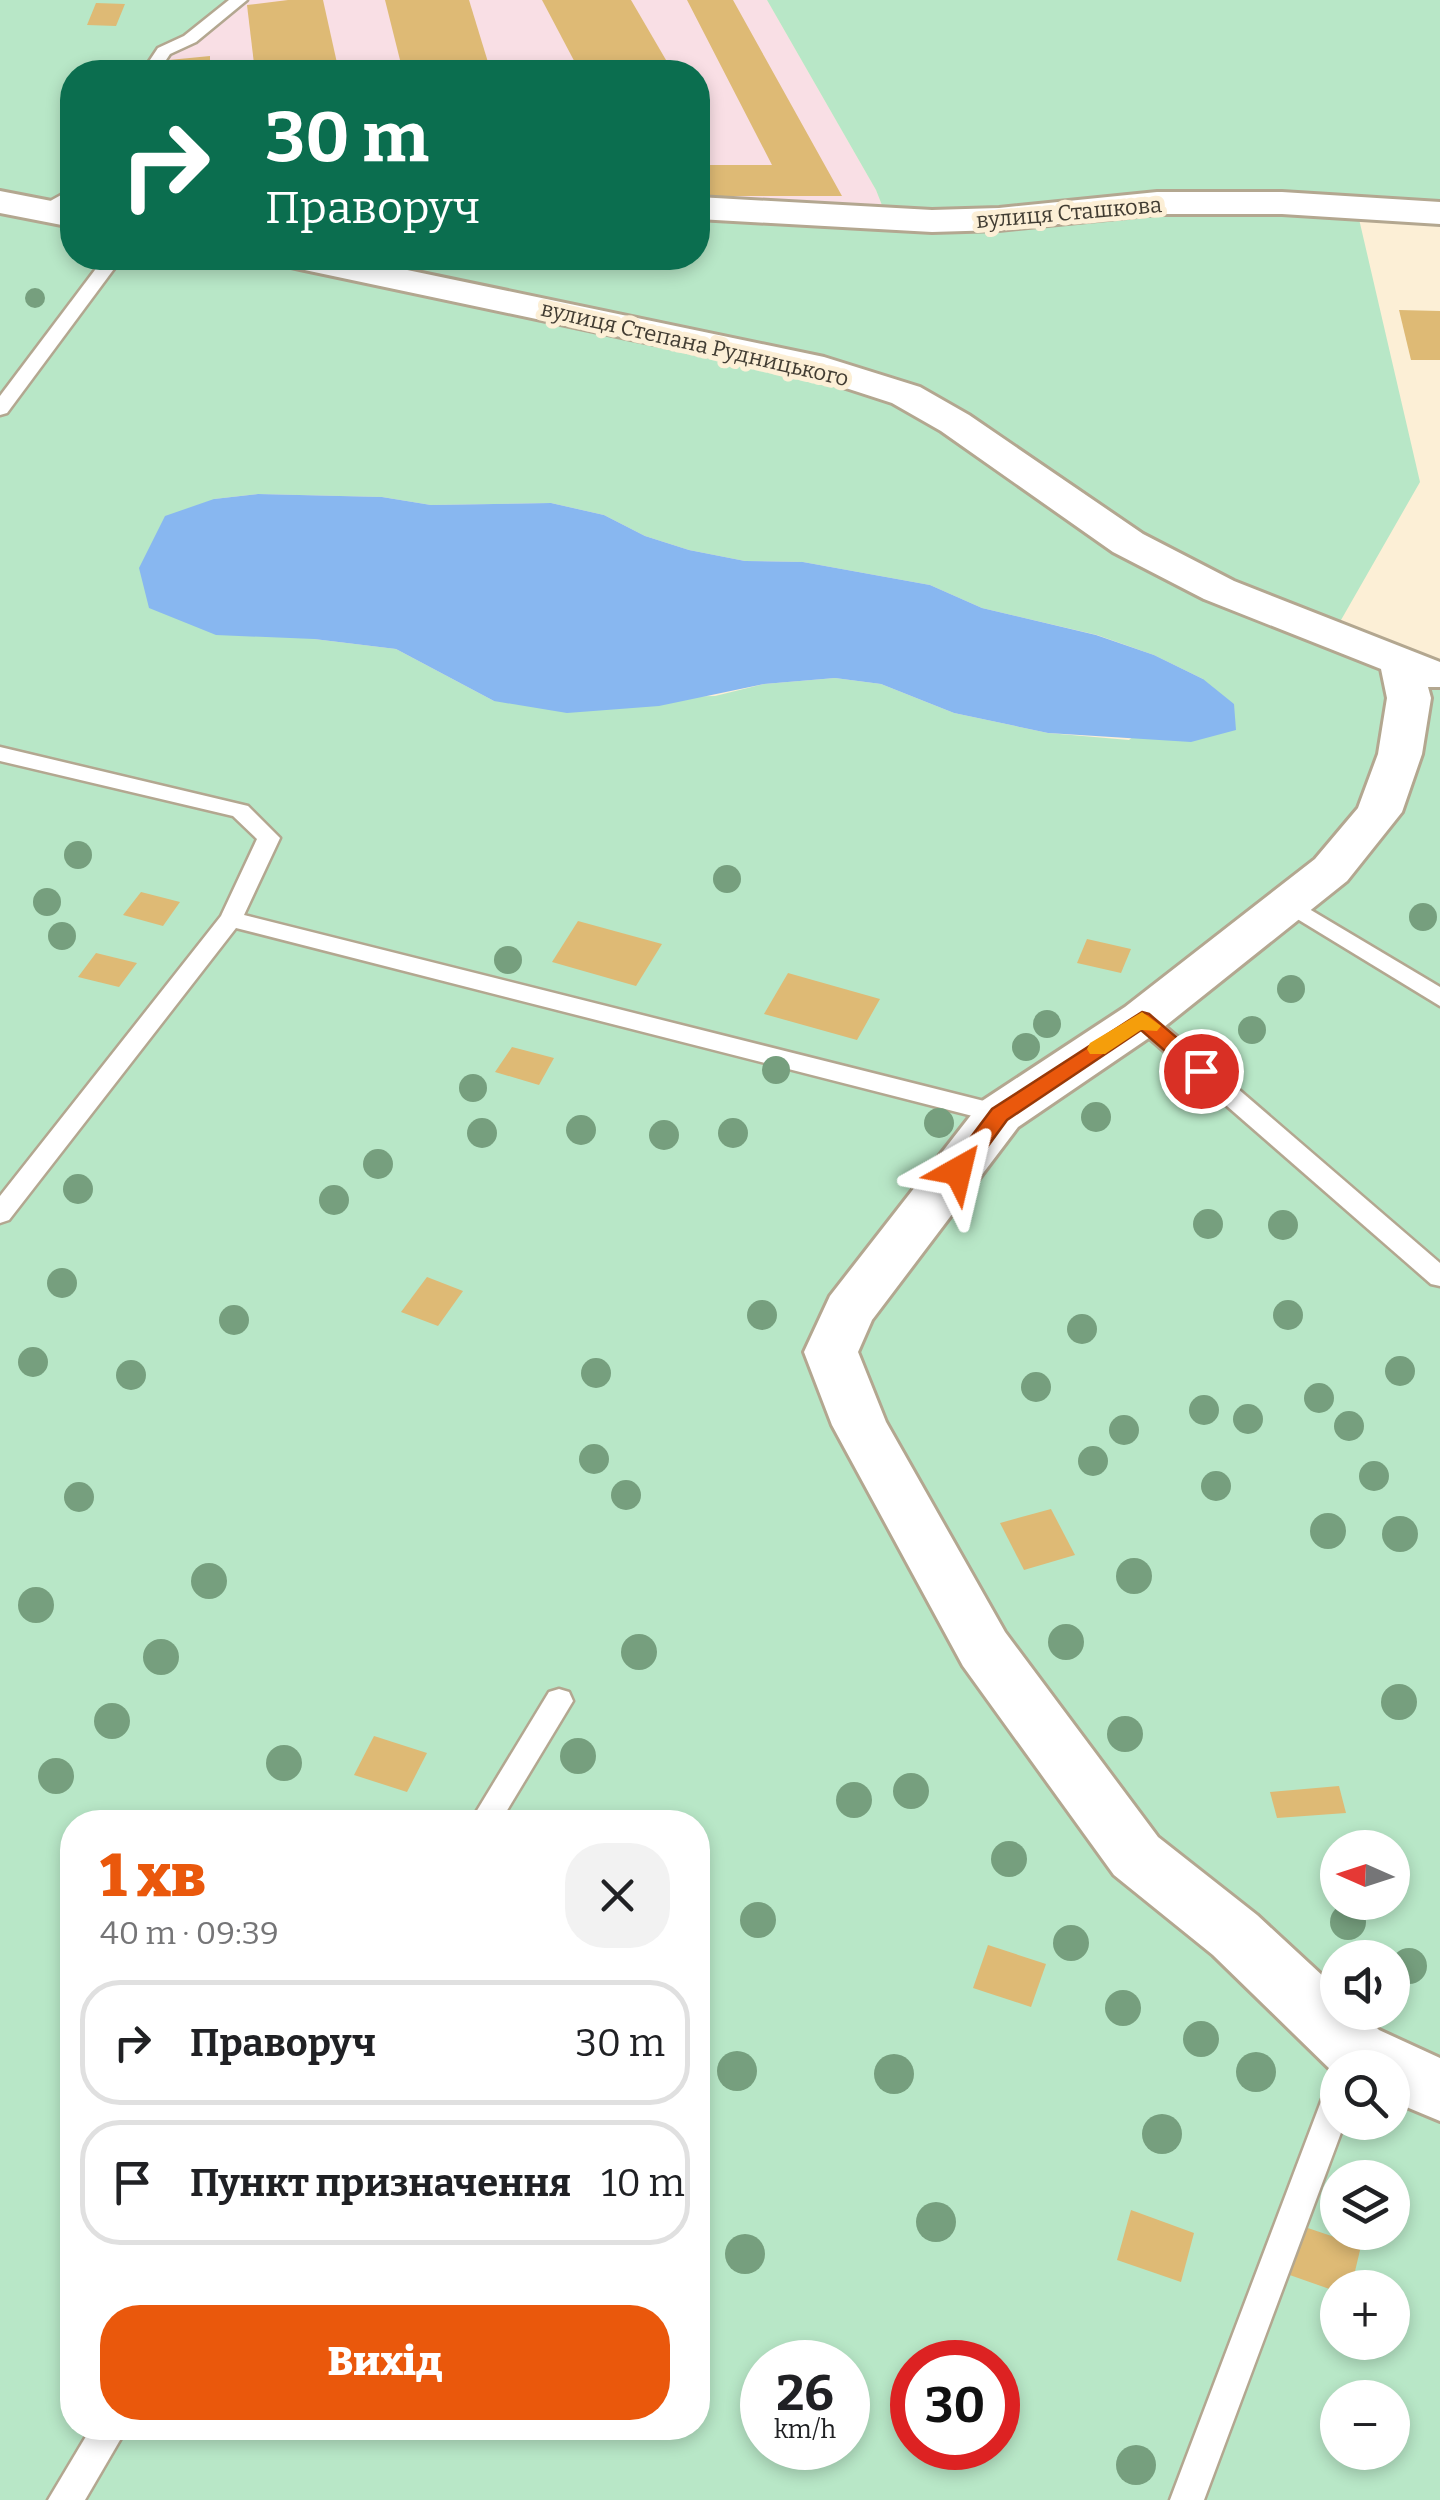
<!DOCTYPE html>
<html lang="uk">
<meta charset="utf-8">
<style>
:root{--surface:#fff;--page:#f2f2f2;--text:#202124;--muted:#757577;--line:#e0e0e0;--accent:#ea580c}
body{margin:0;font-family:Bitter,serif;background:var(--page);color:var(--text);height:100vh;display:flex;flex-direction:column;font-size:38px;white-space:nowrap}
*{box-sizing:border-box;margin:0}
p{font-size:32px;color:var(--muted)}
.icon{flex:none;width:55px;height:55px;fill:none;stroke:currentColor;stroke-width:2;stroke-linecap:round;stroke-linejoin:round}
.map{position:relative;flex:1;overflow:hidden}
.side{position:absolute;left:60px;top:1810px;width:650px;height:630px;display:flex;flex-direction:column;background:var(--surface);border-radius:40px;box-shadow:0 5px 15px #0003}
.side>*{flex:none}
.guide{position:absolute;left:60px;top:60px;width:650px;height:210px;border-radius:40px;box-shadow:0 5px 15px #0003;background:#0b6e4f;color:#fff;overflow:hidden}
.needle{width:65px;rotate:273deg}
.buttons{position:absolute;left:1320px;top:1830px;display:grid;gap:20px}
.buttons a{display:grid;place-items:center;width:90px;height:90px;border-radius:50%;background:var(--surface);box-shadow:0 5px 15px #0003;font-size:50px}
.speed{position:absolute;left:740px;top:2340px;display:flex;gap:20px;font-size:50px;font-weight:700;text-align:center}
.speed>*{display:grid;place-content:center;width:130px;height:130px;border-radius:50%;background:var(--surface);box-shadow:0 5px 15px #0003;line-height:1}
.speed small{font-size:25px;font-weight:400}
.speed .limit{border:15px solid #d22;background:#fff;color:#111}
.pin{position:absolute;display:grid;place-items:center;width:85px;height:85px;color:#fff;margin:-42px;border:5px solid #fff;border-radius:50%;box-shadow:0 2px 10px #0007}
.me{position:absolute;width:110px;margin:-55px;rotate:37deg;stroke-linejoin:round;filter:drop-shadow(0 0 8px #0008)}
.turn{display:flex;align-items:center;gap:35px;height:210px;padding:0 40px;font-size:45px}
.turn .icon{width:130px;height:130px;stroke-width:2.5}
.turn b{display:block;font-size:70px;line-height:85px}
.round{display:grid;place-items:center;flex:none;width:105px;height:105px;border-radius:40px;background:var(--page)}
.summary{display:flex;align-items:center;justify-content:space-between;height:170px;padding:0 40px}
h1{font-size:60px;font-weight:800;line-height:75px;color:var(--accent)}
.button{display:flex;gap:20px;margin-top:auto;padding:20px 40px}
.button a{flex:1;height:115px;border-radius:40px;background:var(--accent);color:#fff;font-size:40px;font-weight:800;line-height:115px;text-align:center}
ul{padding:0;list-style:none}
li{display:flex;align-items:center;gap:30px;height:125px;margin:0 20px 15px;padding:0 20px;border:5px solid var(--line);border-radius:40px}
li div{flex:1}
li b{display:block;font-size:38px}
li em{font-style:normal}
.map>svg:first-child{display:block}
.industrial{fill:#f9dfe5}
.green{fill:#b8e7c7;fill-rule:evenodd}
.water{fill:#88b7f0}
.building{fill:#deba75}
.lines{fill:none;stroke-linecap:round;stroke-linejoin:round}
.service-casing{stroke:#b3a790;stroke-width:5}
.minor-casing{stroke:#b3a790;stroke-width:6}
.service{fill:#fff;fill-rule:evenodd}
.minor{fill:#fff;fill-rule:evenodd}
.tree{fill:#769f7e}
.route{fill:#ea580c;stroke:#983908;stroke-width:2.5}
.slow{fill:#f59e0b}
.labels{text-anchor:middle;stroke-width:10;stroke-linejoin:round;paint-order:stroke}
.far-street-label{font-size:22px;fill:#413c32;stroke:#fcefd6}
</style>
<div class="map">
<svg width="1440" height="2500" viewBox="0 0 1440 2500">
<rect width="100%" height="100%" fill="#fcefd6"/>
<polygon class="industrial" points="239,0 767,0 876,190 887,219 698,208 698,72 150,72"/>
<path class="green" d="M0,0H239L164,51L150,72H72V194L45,210L72,216V258H698V208L887,218L876,190L767,0H1440V213L1356,206L1420,482L1333,634L1440,677V2500H0ZM258,494L382,497L431,505L551,503L604,515L645,536L689,550L745,561L803,562L930,585L982,608L1097,635L1154,655L1203,679L1129,740L1048,733L954,713L881,684L835,678L764,684L715,696L494,701L396,649L314,639L214,499ZM72,1822H698V2428H72ZM1338,1848H1392V1902H1338ZM1338,1958H1392V2012H1338ZM1338,2068H1392V2122H1338ZM1338,2178H1392V2232H1338ZM1338,2288H1392V2342H1338ZM762,2362H848V2448H762ZM912,2362H998V2448H912ZM1338,2398H1392V2452H1338Z"/>
<polygon class="water" points="258,494 382,497 431,505 551,503 604,515 645,536 689,550 745,561 803,562 930,585 982,608 1096,635 1154,655 1203,679 1234,704 1236,730 1191,742 1048,733 954,713 881,684 835,678 764,684 659,706 567,713 494,701 396,649 314,639 216,635 149,608 139,568 165,516 214,499"/>
<g class="building">
<polygon points="288,0 323,0 339,72 255,72 247,5"/>
<polygon points="385,0 469,0 491,72 403,72"/>
<polygon points="542,0 631,0 673,72 580,72"/>
<polygon points="687,0 733,0 842,196 698,196 698,165 772,165"/>
<polygon points="96,3 125,4 116,26 87,25"/>
<polygon points="210,56 210,72 170,72 169,60"/>
<polygon points="1399,310 1440,311 1440,360 1411,360"/>
<polygon points="141,892 180,902 163,926 123,915"/>
<polygon points="578,921 662,944 636,986 552,962"/>
<polygon points="1087,939 1131,949 1121,973 1077,963"/>
<polygon points="96,953 137,963 119,987 78,977"/>
<polygon points="788,973 880,999 857,1040 764,1014"/>
<polygon points="512,1047 554,1058 539,1085 495,1072"/>
<polygon points="427,1277 463,1291 438,1326 401,1312"/>
<polygon points="1051,1509 1075,1555 1024,1570 1000,1523"/>
<polygon points="374,1736 427,1753 407,1792 354,1775"/>
<polygon points="1339,1786 1346,1813 1277,1818 1270,1792"/>
<polygon points="988,1945 1046,1964 1031,2007 973,1988"/>
<polygon points="1131,2210 1194,2233 1181,2282 1117,2260"/>
<polygon points="1296,2224 1361,2246 1351,2288 1338,2288 1338,2292 1284,2273"/>
</g>
<g class="lines">
<defs>
<g id="service">
<polygon points="229,0 247,0 196,42 170,54 158,72 142,72 158,48 184,36"/>
<polygon points="72,189 72,201 43,215 34,210"/>
<polygon points="104,258 122,258 7,413 0,415 0,396"/>
<polygon points="0,747 248,806 280,838 244,915 1000,1105 1012,1114 1000,1123 236,928 9,1220 0,1223 0,1196 221,916 257,839 233,816 0,761"/>
<polygon points="1289,897 1440,987 1440,1006 1281,909 1278,904 1281,899"/>
<polygon points="1142,1011 1150,1013 1440,1263 1440,1286 1431,1284 1134,1025 1130,1019"/>
<polygon points="559,1689 569,1692 573,1701 500,1822 470,1822 549,1692"/>
<polygon points="1338,2084 1338,2122 1345,2122 1204,2500 1170,2500 1322,2099 1327,2089"/>
<polygon points="91,2428 127,2428 85,2500 48,2500"/>
</g>
<g id="minor">
<polygon points="0,191 72,205 72,227 0,213"/>
<polygon points="1157,192 1282,192 1440,202 1440,224 1282,214 1157,214 999,230 932,232 698,219 698,197 932,210 999,208"/>
<polygon points="282,258 350,258 824,357 920,387 969,415 1143,534 1234,581 1440,662 1440,687 1428,687 1431,698 1422,754 1402,812 1347,881 1159,1031 1018,1127 872,1320 858,1352 886,1422 1005,1632 1158,1837 1257,1915 1338,1990 1338,2012 1361,2012 1379,2030 1440,2058 1440,2121 1392,2101 1392,2068 1338,2068 1338,2075 1333,2072 1213,1955 1114,1875 963,1666 832,1425 804,1352 830,1296 982,1101 1125,1007 1315,859 1358,808 1378,754 1387,698 1381,669 1204,599 1113,552 941,431 892,403 815,378 300,269 287,266"/>
</g>
</defs>
<use href="#service" class="service-casing"/>
<use href="#minor" class="minor-casing"/>
<use href="#service" class="service"/>
<use href="#minor" class="minor"/>
</g>
<g class="tree">
<circle cx="35" cy="298" r="10"/>
<circle cx="78" cy="855" r="14"/>
<circle cx="727" cy="879" r="14"/>
<circle cx="47" cy="902" r="14"/>
<circle cx="1423" cy="917" r="14"/>
<circle cx="62" cy="936" r="14"/>
<circle cx="508" cy="960" r="14"/>
<circle cx="1291" cy="989" r="14"/>
<circle cx="1047" cy="1024" r="14"/>
<circle cx="1252" cy="1030" r="14"/>
<circle cx="1026" cy="1047" r="14"/>
<circle cx="776" cy="1070" r="14"/>
<circle cx="1175" cy="1071" r="14"/>
<circle cx="473" cy="1088" r="14"/>
<circle cx="1096" cy="1117" r="15"/>
<circle cx="939" cy="1123" r="15"/>
<circle cx="581" cy="1130" r="15"/>
<circle cx="482" cy="1133" r="15"/>
<circle cx="733" cy="1133" r="15"/>
<circle cx="664" cy="1135" r="15"/>
<circle cx="378" cy="1164" r="15"/>
<circle cx="78" cy="1189" r="15"/>
<circle cx="334" cy="1200" r="15"/>
<circle cx="1208" cy="1224" r="15"/>
<circle cx="1283" cy="1225" r="15"/>
<circle cx="62" cy="1283" r="15"/>
<circle cx="762" cy="1315" r="15"/>
<circle cx="1288" cy="1315" r="15"/>
<circle cx="234" cy="1320" r="15"/>
<circle cx="1082" cy="1329" r="15"/>
<circle cx="33" cy="1362" r="15"/>
<circle cx="1400" cy="1371" r="15"/>
<circle cx="596" cy="1373" r="15"/>
<circle cx="131" cy="1375" r="15"/>
<circle cx="1036" cy="1387" r="15"/>
<circle cx="1319" cy="1398" r="15"/>
<circle cx="1204" cy="1410" r="15"/>
<circle cx="1248" cy="1419" r="15"/>
<circle cx="1349" cy="1426" r="15"/>
<circle cx="1124" cy="1430" r="15"/>
<circle cx="594" cy="1459" r="15"/>
<circle cx="1093" cy="1461" r="15"/>
<circle cx="1374" cy="1476" r="15"/>
<circle cx="1216" cy="1486" r="15"/>
<circle cx="626" cy="1495" r="15"/>
<circle cx="79" cy="1497" r="15"/>
<circle cx="1328" cy="1531" r="18"/>
<circle cx="1400" cy="1534" r="18"/>
<circle cx="1134" cy="1576" r="18"/>
<circle cx="209" cy="1581" r="18"/>
<circle cx="36" cy="1605" r="18"/>
<circle cx="1066" cy="1642" r="18"/>
<circle cx="639" cy="1652" r="18"/>
<circle cx="161" cy="1657" r="18"/>
<circle cx="1399" cy="1702" r="18"/>
<circle cx="112" cy="1721" r="18"/>
<circle cx="1125" cy="1734" r="18"/>
<circle cx="578" cy="1756" r="18"/>
<circle cx="284" cy="1763" r="18"/>
<circle cx="56" cy="1776" r="18"/>
<circle cx="911" cy="1791" r="18"/>
<circle cx="854" cy="1800" r="18"/>
<circle cx="1009" cy="1859" r="18"/>
<circle cx="758" cy="1920" r="18"/>
<circle cx="1348" cy="1922" r="18"/>
<circle cx="1071" cy="1943" r="18"/>
<circle cx="1409" cy="1966" r="18"/>
<circle cx="1123" cy="2008" r="18"/>
<circle cx="1201" cy="2039" r="18"/>
<circle cx="737" cy="2071" r="20"/>
<circle cx="1256" cy="2072" r="20"/>
<circle cx="894" cy="2074" r="20"/>
<circle cx="1162" cy="2134" r="20"/>
<circle cx="936" cy="2222" r="20"/>
<circle cx="745" cy="2254" r="20"/>
<circle cx="1136" cy="2465" r="20"/>
</g>
<polygon class="route" points="1142,1012 1149,1014 1209,1065 1212,1071 1209,1076 1194,1076 1141,1030 1007,1120 966,1176 950,1176 947,1171 950,1165 992,1109"/>
<polygon class="slow" points="1142,1012 1161,1026 1157,1031 1141,1030 1105,1054 1090,1054 1087,1049 1090,1043"/>
<g class="labels">
<g class="far-street-label">
<text transform="translate(1069 212) rotate(-5)" y="8">вулиця Сташкова</text>
<text transform="translate(695 343) rotate(13)" y="8">вулиця Степана Рудницького</text>
</g>
</g>
</svg>
<div class="buttons">
<a><svg class="needle" viewBox="-14 -14 28 28"><path d="M0-13l5 13h-10z" fill="#e53935"/><path d="M0 13l5-13h-10z" fill="#757577"/></svg></a>
<a><svg class="icon" aria-label="sound" viewBox="0 0 24 24"><path d="M4 9h4l5-4v14l-5-4H4zM17 9q2 3 0 6"/></svg></a>
<a><svg class="icon" aria-label="search" viewBox="0 0 24 24"><circle cx="10" cy="10" r="6"/><path d="M15 15l6 6"/></svg></a>
<a><svg class="icon" aria-label="layers" viewBox="0 0 24 24"><path d="M12 4l9 5-9 5-9-5zM3 14l9 5 9-5"/></svg></a>
<a>+</a>
<a>−</a>
</div>
<div class="speed"><div>26<small>km/h</small></div><div class="limit">30</div></div>
<div class="pin" style="left:1201px;top:1071px;background:#d93025"><svg class="icon" aria-label="arrive" viewBox="0 0 24 24"><path d="M6 21V4h12l-3 4 3 4H6"/></svg></div>
<svg class="me" style="left:958px;top:1171px" viewBox="-20 -20 40 40"><path d="M0-17L14 15 0 8-14 15z" fill="#ea580c" stroke="#fff" stroke-width="4"/></svg>
<div class="guide">
<div class="turn"><svg class="icon" aria-label="right" viewBox="0 0 24 24"><path d="M7 20v-9h11M14 6l5 5-5 5"/></svg><div><b>30 m</b>Праворуч</div></div>
</div>
<section class="side">
<div class="summary"><div><h1>1 хв</h1><p>40 m · 09:39</p></div><a class="round"><svg class="icon" aria-label="close" viewBox="0 0 24 24"><path d="M6 6l12 12M18 6L6 18"/></svg></a></div>
<ul>
<li><svg class="icon" aria-label="right" viewBox="0 0 24 24"><path d="M7 20v-9h11M14 6l5 5-5 5"/></svg><div><b>Праворуч</b></div><em>30 m</em></li>
<li><svg class="icon" aria-label="arrive" viewBox="0 0 24 24"><path d="M6 21V4h12l-3 4 3 4H6"/></svg><div><b>Пункт призначення</b></div><em>10 m</em></li>
</ul>
<div class="button"><a>Вихід</a></div>
</section>
</div>
